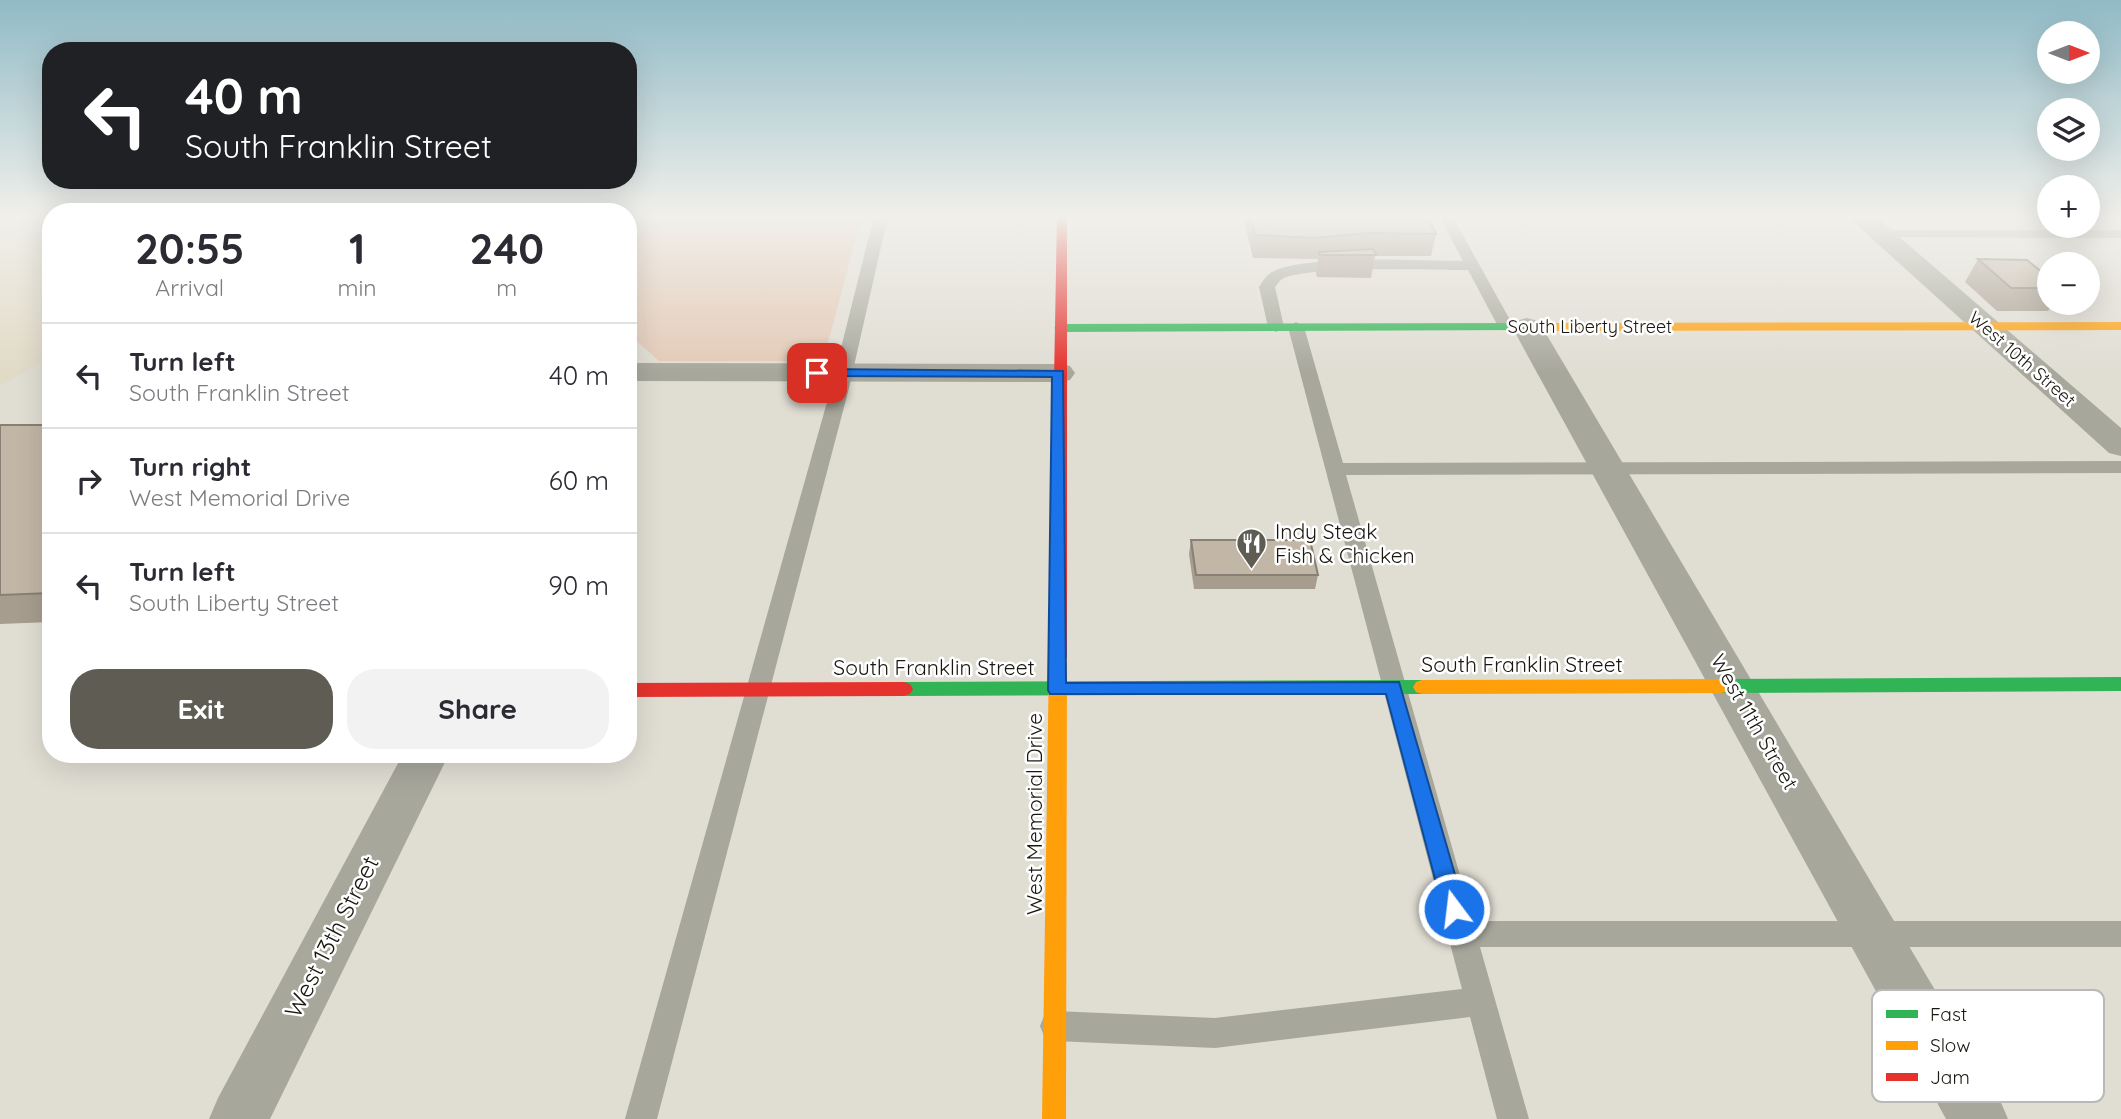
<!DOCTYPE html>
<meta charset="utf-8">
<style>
:root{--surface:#fff;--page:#f2f2f3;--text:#2b2b33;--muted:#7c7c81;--line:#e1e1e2;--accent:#5f5c54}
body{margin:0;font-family:Quicksand,sans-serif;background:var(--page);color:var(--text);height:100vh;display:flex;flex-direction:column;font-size:26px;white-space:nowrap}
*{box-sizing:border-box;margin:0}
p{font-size:23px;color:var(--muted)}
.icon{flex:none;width:38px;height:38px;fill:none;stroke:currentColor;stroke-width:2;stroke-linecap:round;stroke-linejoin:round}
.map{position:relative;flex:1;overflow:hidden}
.details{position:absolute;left:42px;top:203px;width:595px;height:560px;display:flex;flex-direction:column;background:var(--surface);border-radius:28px;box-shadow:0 7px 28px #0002}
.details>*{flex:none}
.banner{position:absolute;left:42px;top:42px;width:595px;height:147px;border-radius:28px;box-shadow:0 7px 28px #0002;background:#202124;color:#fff;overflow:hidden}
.needle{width:46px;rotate:90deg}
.tools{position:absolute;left:2037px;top:21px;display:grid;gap:14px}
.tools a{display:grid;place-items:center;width:63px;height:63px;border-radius:50%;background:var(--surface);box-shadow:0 7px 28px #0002;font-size:35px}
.pin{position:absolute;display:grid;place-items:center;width:60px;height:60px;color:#fff;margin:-30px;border-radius:14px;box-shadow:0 4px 10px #0006}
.me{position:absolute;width:77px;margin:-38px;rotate:345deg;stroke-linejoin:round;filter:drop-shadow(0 0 5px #0008)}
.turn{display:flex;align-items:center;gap:24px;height:147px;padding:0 28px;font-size:32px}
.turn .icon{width:91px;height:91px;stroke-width:2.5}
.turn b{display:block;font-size:49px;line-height:60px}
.eta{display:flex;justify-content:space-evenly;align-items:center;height:119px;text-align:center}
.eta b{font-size:42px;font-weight:700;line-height:49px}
.cta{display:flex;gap:14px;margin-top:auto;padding:14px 28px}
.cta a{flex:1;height:80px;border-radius:28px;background:var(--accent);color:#fff;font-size:28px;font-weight:700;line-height:80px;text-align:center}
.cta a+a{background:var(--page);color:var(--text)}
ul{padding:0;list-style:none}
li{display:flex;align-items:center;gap:21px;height:105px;padding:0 28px;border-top:2px solid var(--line)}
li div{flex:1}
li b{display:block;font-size:26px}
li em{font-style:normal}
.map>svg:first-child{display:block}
.built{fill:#e1dac7}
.green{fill:#e3c9b5}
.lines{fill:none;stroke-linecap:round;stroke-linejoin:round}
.lane{fill:#a7a79c;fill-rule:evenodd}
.street{fill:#a7a79c;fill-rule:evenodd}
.fast{fill:#30b455;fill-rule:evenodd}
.slow{fill:#ff9f0a;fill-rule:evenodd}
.jam{fill:#e5322d;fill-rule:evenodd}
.wall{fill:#a79d8f}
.building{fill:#c2b7a6;stroke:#888074;stroke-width:2}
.route{fill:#1a73e8;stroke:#114b97;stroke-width:2}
.labels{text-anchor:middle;stroke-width:5;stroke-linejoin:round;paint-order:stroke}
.far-street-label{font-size:18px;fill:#191710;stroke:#fff}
.poi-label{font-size:21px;fill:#191710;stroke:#fff;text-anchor:start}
.street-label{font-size:21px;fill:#191710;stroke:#fff}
.near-street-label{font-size:24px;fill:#191710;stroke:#fff}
.key{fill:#fff;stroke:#bab9b7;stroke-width:2}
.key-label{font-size:19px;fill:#191710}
</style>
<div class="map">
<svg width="2121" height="1119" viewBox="0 0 2121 1119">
<rect width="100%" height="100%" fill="#e0ddd3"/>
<polygon class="built" points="0,216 51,216 51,357 0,386"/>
<polygon class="green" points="628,216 862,216 823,361 659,361 632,337 628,337"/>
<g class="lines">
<g class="lane">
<polygon points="874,216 888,216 849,388 657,1119 625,1119 831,388"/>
<path d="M1444,216H1459L1455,221L1514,327L1512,330H1500L1468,270C1435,270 1305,265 1282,279C1279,281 1277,285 1275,287L1284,327L1276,332L1268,327L1259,287C1263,281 1267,274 1274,271C1313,254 1417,261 1463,261L1441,220Z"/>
<polygon points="1880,230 2121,230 2121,238 1875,237 1873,234 1875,231"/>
<polygon points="1296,322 1304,327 1343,463 2121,461 2121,473 1346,475 1473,921 2121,921 2121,947 1480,947 1529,1119 1497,1119 1470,1017 1215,1048 1055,1041 1044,1036 1040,1026 1044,1016 1055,1011 1215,1018 1462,989 1288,327"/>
</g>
<g class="street">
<polygon points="1847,216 1875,216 2121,428 2121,456 2109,453"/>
<polygon points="1527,318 1538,321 1542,327 1999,1098 2008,1119 1946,1119 1512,327 1516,321"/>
<polygon points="628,363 1059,364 1070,366 1075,373 1070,380 1059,382 628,381"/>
<polygon points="403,754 449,754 270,1119 209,1119 218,1098"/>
</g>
<g class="fast">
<polygon points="1530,323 1534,324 1534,330 1060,332 1054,328 1060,324"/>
<polygon points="2121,677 2121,691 1722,693 1716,691 1713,686 1716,681 1722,679"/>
<polygon points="1422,680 1428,682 1431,687 1428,692 1422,694 904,696 898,694 895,689 898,684 904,682"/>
</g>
<g class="slow">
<polygon points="2121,322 2121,330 1530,331 1524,327 1530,323"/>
<polygon points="1058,651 1064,653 1067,657 1066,1119 1042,1119 1049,657 1052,653"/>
<polygon points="1722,679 1728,681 1731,686 1728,691 1722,693 1422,694 1416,692 1413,687 1416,682 1422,680"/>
</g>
<g class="jam">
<polygon points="1057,216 1067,216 1067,657 1064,661 1052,661 1049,657"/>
<polygon points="904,682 910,684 913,689 910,694 904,696 628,697 628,683"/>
</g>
</g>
<g class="wall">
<polygon points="1243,216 1427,216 1436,234 1431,256 1375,256 1371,278 1317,277 1316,274 1318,259 1253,258"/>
<polygon points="1978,259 2049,278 2049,303 2053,303 2048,311 1997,311 1965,282"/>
<polygon points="0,425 51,425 51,622 0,624"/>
<polygon points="1191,540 1318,575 1315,589 1194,589 1189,554"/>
</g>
<g class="building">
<polygon points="1250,216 1427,216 1436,234 1367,233 1315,238 1255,235"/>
<polygon points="1373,249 1376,255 1320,255 1319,252"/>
<polygon points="1978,259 2027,260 2049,278 2049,288 2011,288"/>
<polygon points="0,425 51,425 51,593 0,595"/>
<polygon points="1191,540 1310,540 1318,575 1196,575"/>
</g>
<linearGradient id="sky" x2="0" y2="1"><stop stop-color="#90bac6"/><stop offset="0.58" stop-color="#f1f0eb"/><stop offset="1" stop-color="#f1f0eb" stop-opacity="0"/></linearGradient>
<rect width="2121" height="373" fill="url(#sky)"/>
<polygon class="route" points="817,369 1063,371 1066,683 1399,682 1465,909 1462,915 1454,918 1447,915 1443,909 1386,694 1050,694 1048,690 1052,377 813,376 811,373"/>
<defs>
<symbol id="restaurant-pin" viewBox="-11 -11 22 30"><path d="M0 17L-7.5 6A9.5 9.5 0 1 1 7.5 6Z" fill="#5f5c54" stroke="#fff"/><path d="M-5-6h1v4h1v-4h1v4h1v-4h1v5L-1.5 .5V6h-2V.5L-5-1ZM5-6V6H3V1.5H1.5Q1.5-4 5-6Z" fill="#fff"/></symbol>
</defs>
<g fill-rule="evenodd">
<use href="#restaurant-pin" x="1234" y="526" width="35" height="47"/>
</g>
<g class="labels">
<g class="far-street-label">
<text x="1590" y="333">South Liberty Street</text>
<text transform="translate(2022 359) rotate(41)" y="6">West 10th Street</text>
</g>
<g class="poi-label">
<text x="1275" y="539">Indy Steak<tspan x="1275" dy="24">Fish &amp; Chicken</tspan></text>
</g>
<g class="street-label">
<text x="1522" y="672">South Franklin Street</text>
<text x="934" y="675">South Franklin Street</text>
<text transform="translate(1754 722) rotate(60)" y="7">West 11th Street</text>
<text transform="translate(1035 814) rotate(-90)" y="7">West Memorial Drive</text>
</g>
<g class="near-street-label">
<text transform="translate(332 937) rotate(-63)" y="8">West 13th Street</text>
</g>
</g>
<rect x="1872" y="990" width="232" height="112" rx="10" class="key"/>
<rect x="1886" y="1010" width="32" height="8" fill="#30b455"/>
<rect x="1886" y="1041" width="32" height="9" fill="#ff9f0a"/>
<rect x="1886" y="1073" width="32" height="8" fill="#e5322d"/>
<g class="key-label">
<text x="1930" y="1021">Fast</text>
<text x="1930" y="1052">Slow</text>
<text x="1930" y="1084">Jam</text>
</g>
</svg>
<div class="tools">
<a><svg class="needle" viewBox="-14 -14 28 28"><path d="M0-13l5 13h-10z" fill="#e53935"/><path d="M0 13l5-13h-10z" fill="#7c7c81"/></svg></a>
<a><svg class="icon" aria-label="layers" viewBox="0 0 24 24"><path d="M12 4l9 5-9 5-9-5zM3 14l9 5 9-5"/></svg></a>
<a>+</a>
<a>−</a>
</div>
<div class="pin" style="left:817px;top:373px;background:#d93025"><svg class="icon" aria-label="arrive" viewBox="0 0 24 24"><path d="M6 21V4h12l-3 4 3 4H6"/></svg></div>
<svg class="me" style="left:1454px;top:909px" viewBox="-20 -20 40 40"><circle r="17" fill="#1a73e8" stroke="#fff" stroke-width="3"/><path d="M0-11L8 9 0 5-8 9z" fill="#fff"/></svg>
<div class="banner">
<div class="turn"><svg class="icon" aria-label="left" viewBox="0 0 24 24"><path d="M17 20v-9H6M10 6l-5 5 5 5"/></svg><div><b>40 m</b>South Franklin Street</div></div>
</div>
<section class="details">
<div class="eta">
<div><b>20:55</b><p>Arrival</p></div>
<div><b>1</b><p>min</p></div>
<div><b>240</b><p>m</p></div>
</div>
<ul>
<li><svg class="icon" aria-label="left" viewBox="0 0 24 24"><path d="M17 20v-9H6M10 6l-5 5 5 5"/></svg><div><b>Turn left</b><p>South Franklin Street</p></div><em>40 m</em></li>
<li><svg class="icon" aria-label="right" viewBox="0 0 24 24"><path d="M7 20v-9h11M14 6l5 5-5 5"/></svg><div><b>Turn right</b><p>West Memorial Drive</p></div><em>60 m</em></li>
<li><svg class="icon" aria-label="left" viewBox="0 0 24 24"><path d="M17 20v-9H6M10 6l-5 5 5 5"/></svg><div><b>Turn left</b><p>South Liberty Street</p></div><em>90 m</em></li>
</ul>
<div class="cta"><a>Exit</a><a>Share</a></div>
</section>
</div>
